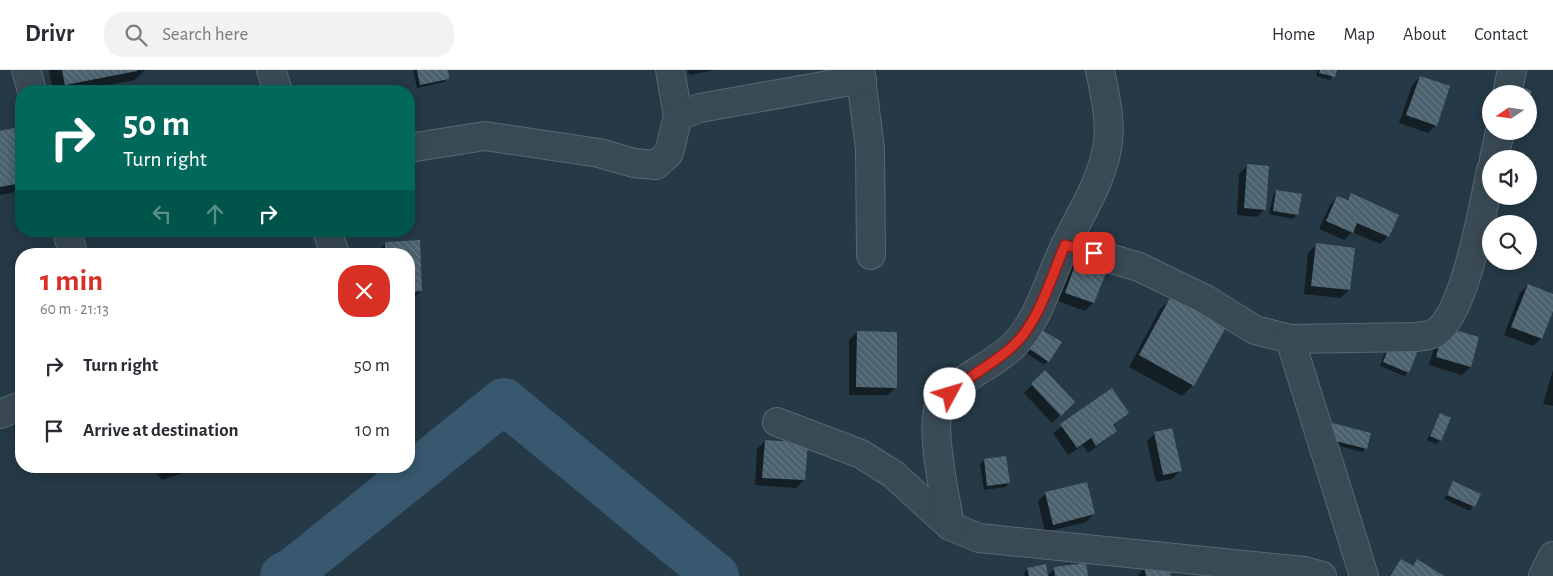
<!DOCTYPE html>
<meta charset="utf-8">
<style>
:root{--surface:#fff;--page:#f2f2f3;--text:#2b2b33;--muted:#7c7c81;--line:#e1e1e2;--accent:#d93025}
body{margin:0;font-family:"Alegreya Sans",sans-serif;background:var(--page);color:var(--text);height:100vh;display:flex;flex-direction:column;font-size:19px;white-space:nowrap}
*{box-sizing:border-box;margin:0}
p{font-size:16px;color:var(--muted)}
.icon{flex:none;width:28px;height:28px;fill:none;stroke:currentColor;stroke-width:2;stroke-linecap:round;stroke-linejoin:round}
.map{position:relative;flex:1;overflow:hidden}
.drawer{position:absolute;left:15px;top:178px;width:400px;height:225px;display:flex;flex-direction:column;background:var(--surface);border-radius:20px;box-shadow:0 2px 12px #0003}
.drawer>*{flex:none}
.top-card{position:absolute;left:15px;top:15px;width:400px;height:152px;border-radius:20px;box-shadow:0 2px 12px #0003;background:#00695c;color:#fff;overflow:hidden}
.needle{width:32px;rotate:257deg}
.buttons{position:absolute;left:1482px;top:15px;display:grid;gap:10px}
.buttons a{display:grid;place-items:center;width:55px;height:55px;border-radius:50%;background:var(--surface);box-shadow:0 2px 12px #0003;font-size:25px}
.pin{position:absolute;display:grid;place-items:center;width:42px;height:42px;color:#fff;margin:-21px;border-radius:10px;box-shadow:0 2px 8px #0006}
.me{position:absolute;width:55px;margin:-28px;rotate:51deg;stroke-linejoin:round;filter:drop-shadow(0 0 4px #0008)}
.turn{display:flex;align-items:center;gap:18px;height:105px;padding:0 25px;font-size:22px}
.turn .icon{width:65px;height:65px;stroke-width:2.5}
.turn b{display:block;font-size:35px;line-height:42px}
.lanes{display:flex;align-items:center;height:48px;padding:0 25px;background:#0003;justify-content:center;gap:25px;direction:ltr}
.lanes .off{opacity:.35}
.round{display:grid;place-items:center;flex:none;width:52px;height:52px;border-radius:20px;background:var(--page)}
.headline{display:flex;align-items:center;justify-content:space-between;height:85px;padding:0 25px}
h1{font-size:30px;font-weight:600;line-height:38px;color:var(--accent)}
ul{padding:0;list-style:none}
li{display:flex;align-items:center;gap:15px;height:65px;padding:0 25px}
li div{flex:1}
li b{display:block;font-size:19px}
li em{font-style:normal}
header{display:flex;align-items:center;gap:30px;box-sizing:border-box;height:70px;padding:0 25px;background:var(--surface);border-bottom:1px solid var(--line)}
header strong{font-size:24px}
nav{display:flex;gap:28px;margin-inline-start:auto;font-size:18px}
.search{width:350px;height:45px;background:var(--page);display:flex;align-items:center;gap:12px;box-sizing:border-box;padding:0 18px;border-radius:20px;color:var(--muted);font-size:19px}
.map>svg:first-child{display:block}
.shadow{fill:#0007}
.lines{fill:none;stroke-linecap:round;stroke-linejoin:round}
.river{stroke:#37586e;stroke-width:46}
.building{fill:url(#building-back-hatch)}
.minor-casing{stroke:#586772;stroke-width:30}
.minor{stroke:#394a55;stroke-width:28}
.route-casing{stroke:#8d1f18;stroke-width:12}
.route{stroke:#d93025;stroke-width:9}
</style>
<header>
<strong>Drivr</strong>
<div class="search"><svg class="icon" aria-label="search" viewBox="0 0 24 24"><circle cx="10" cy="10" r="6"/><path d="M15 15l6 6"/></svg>Search here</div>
<nav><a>Home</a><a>Map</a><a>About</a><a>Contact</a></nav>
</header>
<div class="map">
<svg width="1553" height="506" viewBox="0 0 1553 506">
<defs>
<pattern id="building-back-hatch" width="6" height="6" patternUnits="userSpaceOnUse" patternTransform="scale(1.25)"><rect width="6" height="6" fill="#4b616e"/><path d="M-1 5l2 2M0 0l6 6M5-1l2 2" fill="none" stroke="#637682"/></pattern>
</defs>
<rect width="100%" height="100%" fill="#253946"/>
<g class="shadow">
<polygon points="49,0 145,0 135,10 75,21 53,21"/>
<polygon points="413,0 447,0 448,8 444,12 417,18"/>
<polygon points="688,0 715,0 689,5"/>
<polygon points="1318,0 1336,0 1330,10 1316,6"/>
<polygon points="1420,7 1436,55 1428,63 1399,53 1412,15"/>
<polygon points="13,60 21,101 21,114 12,123 0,125 0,62"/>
<polygon points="1247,96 1265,139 1257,147 1237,145 1239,104"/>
<polygon points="1276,121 1297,145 1293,149 1269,144 1273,125"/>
<polygon points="1352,124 1388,166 1380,174 1352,162 1344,170 1319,159 1330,135 1338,127 1345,131"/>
<polygon points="419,171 421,221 413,229 409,229 409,184 378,184 378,181 386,173"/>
<polygon points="1316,175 1349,220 1341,228 1304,224 1308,183"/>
<polygon points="1078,188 1093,233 1085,241 1058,231 1070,196"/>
<polygon points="1528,215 1553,226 1553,237 1541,269 1533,276 1504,265 1520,223"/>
<polygon points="1172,228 1193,315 1182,326 1129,297 1160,239"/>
<polygon points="857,262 896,317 888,325 849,325 849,270"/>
<polygon points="1034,262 1048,291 1044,295 1022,280"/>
<polygon points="1437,267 1470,297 1462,305 1429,295"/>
<polygon points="1387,277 1408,302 1404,306 1380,296"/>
<polygon points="1553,300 1553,336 1543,334"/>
<polygon points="1032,315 1073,332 1052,353 1024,323"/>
<polygon points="1112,320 1128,343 1113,356 1116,360 1108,368 1088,383 1083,375 1068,385 1053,363"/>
<polygon points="1440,345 1440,370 1436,374 1427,370"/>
<polygon points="18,351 21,351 21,367 15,367 14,355"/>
<polygon points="1332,354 1366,378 1362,382 1325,372 1329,358"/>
<polygon points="1155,363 1180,401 1172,409 1156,412 1147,371"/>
<polygon points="765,371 804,410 796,418 755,415 757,379"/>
<polygon points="984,390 1009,413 1005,417 984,420 980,394"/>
<polygon points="150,396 190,396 183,403 162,410"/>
<polygon points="1454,413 1479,425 1470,441 1444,429"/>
<polygon points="1046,423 1094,444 1086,452 1045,462 1038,431"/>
<polygon points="1402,490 1411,497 1418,490 1442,506 1389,506"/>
<polygon points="1145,497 1170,506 1137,506"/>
<polygon points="1027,499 1047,506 1024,506 1024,503"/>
<polygon points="1055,499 1087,506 1047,506"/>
</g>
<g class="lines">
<polyline class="river" points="283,506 294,500 504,331 716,506"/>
</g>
<g class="building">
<polygon points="62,0 137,0 137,1 65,15"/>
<polygon points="417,0 448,0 449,9 420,15"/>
<polygon points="1320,0 1337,0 1335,7 1319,3"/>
<polygon points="1420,6 1450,16 1437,56 1406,45"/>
<polygon points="1517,15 1532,21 1529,28 1529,24 1514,24"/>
<polygon points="14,58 21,94 21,113 0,117 0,61"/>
<polygon points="1247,94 1269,96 1266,140 1244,138"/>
<polygon points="1276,120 1302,124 1298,145 1273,141"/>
<polygon points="1351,123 1399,145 1389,167 1357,153 1353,163 1326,151 1337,126 1348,130"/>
<polygon points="420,170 422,221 409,222 409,184 385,184 385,172"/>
<polygon points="1316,173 1355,178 1350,220 1311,216"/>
<polygon points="1078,187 1108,198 1094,233 1065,223"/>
<polygon points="1528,214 1553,224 1553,241 1542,269 1511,257"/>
<polygon points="1171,226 1226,257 1194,316 1139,285"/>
<polygon points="1037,257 1062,272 1049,292 1025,276"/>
<polygon points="1444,257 1479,267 1471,297 1436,287"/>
<polygon points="857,261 897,262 897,318 856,317"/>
<polygon points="1391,272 1417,283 1409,303 1383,292"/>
<polygon points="1045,300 1075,332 1061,346 1031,314"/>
<polygon points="1112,318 1129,343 1113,355 1117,361 1096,376 1091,368 1077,378 1060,354"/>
<polygon points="1440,343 1451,348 1441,371 1430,366"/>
<polygon points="18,350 21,350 21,363 18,364"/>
<polygon points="1332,353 1371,363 1367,379 1328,369"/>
<polygon points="1172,358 1182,401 1163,405 1154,362"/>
<polygon points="765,370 808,373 805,410 762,408"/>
<polygon points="1006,386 1010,413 987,416 984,389"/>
<polygon points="164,396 189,396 189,397 170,403"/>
<polygon points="1453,411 1481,424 1475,437 1447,425"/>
<polygon points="1087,412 1095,444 1053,455 1045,422"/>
<polygon points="1401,489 1413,496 1417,489 1444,506 1390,506"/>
<polygon points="1168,491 1171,506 1146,506 1144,496"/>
<polygon points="1086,493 1088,506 1055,506 1054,497"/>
<polygon points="1046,494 1048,506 1029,506 1027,498"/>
</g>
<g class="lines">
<defs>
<g id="minor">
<polyline points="26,0 32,21"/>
<polyline points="271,0 278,21"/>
<polyline points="670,0 678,46"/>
<polyline points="860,0 870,79 871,185"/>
<polyline points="1507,24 1512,0"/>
<polyline points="409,78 485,66 599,83 634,93 656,95 669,83 678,46 700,38 862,9"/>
<polyline points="1494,89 1500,61"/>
<polyline points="67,161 73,184"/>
<polyline points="327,161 335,184"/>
<path d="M1065,175L1139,197L1205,229L1255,260L1290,269L1416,267C1421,266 1431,266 1435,263C1466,243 1483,136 1491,100"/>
<polyline points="1290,269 1364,506"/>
<polyline points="0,344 21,336"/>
<polyline points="777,352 861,384 893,404 950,456 979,468 1304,501 1322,506"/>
<path d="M950,456C946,431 928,353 941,332C958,307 994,296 1015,274C1040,248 1049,208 1065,176C1080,144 1100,115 1107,79C1112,54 1105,25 1100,0"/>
<polyline points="1543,506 1553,486"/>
</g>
</defs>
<use href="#minor" class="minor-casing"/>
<use href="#minor" class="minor"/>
</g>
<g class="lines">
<defs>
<path id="route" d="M950,324C969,305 994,294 1014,275C1040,250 1051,207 1065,175L1094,183"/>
</defs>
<use href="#route" class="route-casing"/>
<use href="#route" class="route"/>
</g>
</svg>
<div class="buttons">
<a><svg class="needle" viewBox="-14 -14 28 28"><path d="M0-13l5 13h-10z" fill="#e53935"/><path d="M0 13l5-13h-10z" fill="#7c7c81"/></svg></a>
<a><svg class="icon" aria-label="sound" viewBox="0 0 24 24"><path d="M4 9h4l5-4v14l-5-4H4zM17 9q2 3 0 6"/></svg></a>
<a><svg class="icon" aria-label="search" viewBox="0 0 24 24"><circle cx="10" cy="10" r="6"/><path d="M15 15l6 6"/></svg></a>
</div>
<div class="pin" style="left:1094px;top:183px;background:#d93025"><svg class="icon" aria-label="arrive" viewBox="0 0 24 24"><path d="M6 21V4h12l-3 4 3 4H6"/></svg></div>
<svg class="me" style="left:950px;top:324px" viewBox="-20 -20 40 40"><circle r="19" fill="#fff"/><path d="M0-13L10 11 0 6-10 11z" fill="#d93025"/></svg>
<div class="top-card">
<div class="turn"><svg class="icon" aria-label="right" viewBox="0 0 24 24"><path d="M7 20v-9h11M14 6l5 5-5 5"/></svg><div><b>50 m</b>Turn right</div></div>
<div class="lanes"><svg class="icon off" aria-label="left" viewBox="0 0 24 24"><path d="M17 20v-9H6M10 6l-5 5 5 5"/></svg><svg class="icon off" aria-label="ahead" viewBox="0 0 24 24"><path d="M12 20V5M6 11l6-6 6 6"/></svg><svg class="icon" aria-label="right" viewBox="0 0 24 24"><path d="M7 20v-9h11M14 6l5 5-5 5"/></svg></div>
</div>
<section class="drawer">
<div class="headline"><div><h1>1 min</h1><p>60 m · 21:13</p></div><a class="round" style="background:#d93025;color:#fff"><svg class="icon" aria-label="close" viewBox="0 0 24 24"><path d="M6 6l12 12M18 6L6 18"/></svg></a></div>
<ul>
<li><svg class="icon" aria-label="right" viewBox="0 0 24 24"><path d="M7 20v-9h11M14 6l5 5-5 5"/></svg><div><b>Turn right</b></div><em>50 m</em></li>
<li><svg class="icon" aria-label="arrive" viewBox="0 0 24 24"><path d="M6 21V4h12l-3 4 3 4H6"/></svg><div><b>Arrive at destination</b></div><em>10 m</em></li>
</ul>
</section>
</div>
